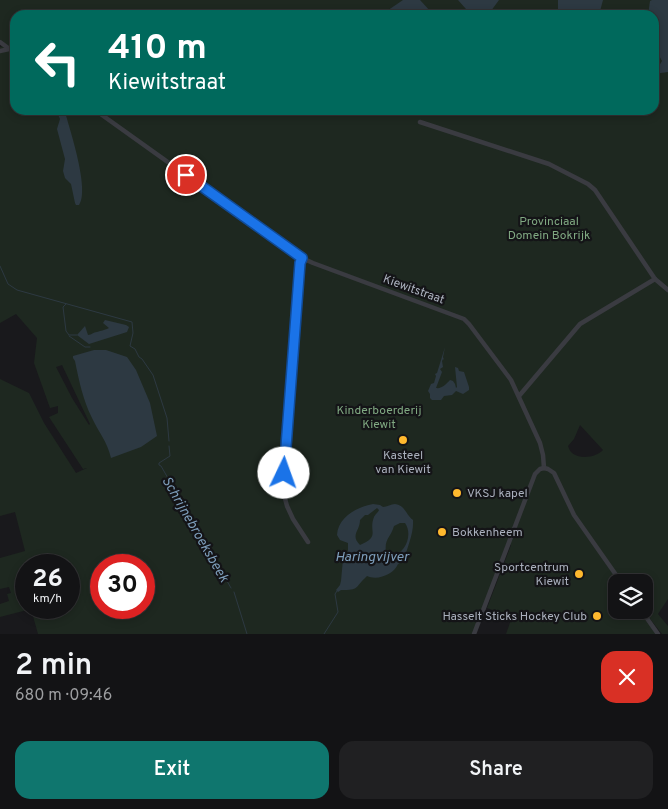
<!DOCTYPE html>
<meta charset="utf-8">
<style>
:root{--surface:#131315;--page:#202022;--text:#f1f3f6;--muted:#9d9ea0;--line:#323234;--accent:#0f766e}
body{margin:0;font-family:Overpass,sans-serif;background:var(--page);color:var(--text);height:100vh;display:flex;flex-direction:column;font-size:19px;white-space:nowrap}
*{box-sizing:border-box;margin:0}
p{font-size:16px;color:var(--muted)}
.icon{flex:none;width:28px;height:28px;fill:none;stroke:currentColor;stroke-width:2;stroke-linecap:round;stroke-linejoin:round}
.map{position:relative;height:634px;overflow:hidden}
.sheet{display:flex;flex-direction:column;background:var(--surface);flex:1}
.sheet>*{flex:none}
.top-card{position:absolute;left:10px;top:10px;width:649px;height:105px;border-radius:15px;box-shadow:0 2px 8px #0003,0 0 0 1px var(--line);background:#00695c;color:#fff;overflow:hidden}
.buttons{position:absolute;left:608px;top:574px;display:grid;gap:10px}
.buttons a{display:grid;place-items:center;width:45px;height:45px;border-radius:10px;background:var(--surface);box-shadow:0 2px 8px #0003,0 0 0 1px var(--line);font-size:25px}
.speed{position:absolute;left:15px;top:554px;display:flex;gap:10px;font-size:25px;font-weight:700;text-align:center}
.speed>*{display:grid;place-content:center;width:65px;height:65px;border-radius:50%;background:var(--surface);box-shadow:0 2px 8px #0003,0 0 0 1px var(--line);line-height:1}
.speed small{font-size:12px;font-weight:400}
.speed .limit{border:8px solid #d22;background:#fff;color:#111}
.pin{position:absolute;display:grid;place-items:center;width:42px;height:42px;color:#fff;margin:-21px;border:2px solid #fff;border-radius:50%;box-shadow:0 1px 5px #0007}
.me{position:absolute;width:55px;margin:-28px;rotate:3deg;stroke-linejoin:round;filter:drop-shadow(0 0 4px #0008)}
.turn{display:flex;align-items:center;gap:18px;height:105px;padding:0 15px;font-size:22px}
.turn .icon{width:65px;height:65px;stroke-width:2.5}
.turn b{display:block;font-size:35px;line-height:42px}
.round{display:grid;place-items:center;flex:none;width:52px;height:52px;border-radius:15px;background:var(--page)}
.head{display:flex;align-items:center;justify-content:space-between;height:85px;padding:0 15px}
h1{font-size:30px;font-weight:600;line-height:38px}
.action{display:flex;gap:10px;margin-top:auto;padding:10px 15px}
.action a{flex:1;height:58px;border-radius:15px;background:var(--accent);color:#fff;font-size:20px;font-weight:600;line-height:58px;text-align:center}
.action a+a{background:var(--page);color:var(--text)}
.map>svg:first-child{display:block}
.green{fill:#1e2820;fill-rule:evenodd}
.water{fill:#2d3942;fill-rule:evenodd}
.lines{fill:none;stroke-linecap:round;stroke-linejoin:round}
.stream{stroke:#2d3942;stroke-width:1}
.minor{stroke:#3a3b41;stroke-width:4.5}
.route-casing{stroke:#114b97;stroke-width:12}
.route{stroke:#1a73e8;stroke-width:9}
.poi-dot{fill:#ffb92e;stroke:#141417;stroke-width:2}
.labels{text-anchor:middle;stroke-width:4.5;stroke-linejoin:round;paint-order:stroke}
.park-label{font-size:12px;fill:#80a982;stroke:#141417}
.street-label{font-size:12px;fill:#aab0bd;stroke:#141417}
.poi-label{font-size:12px;fill:#aab0bd;stroke:#141417;text-anchor:start}
.water-label{font-size:14px;font-style:italic;fill:#7e9ebb;stroke:#141417}
</style>
<div class="map">
<svg width="668" height="634" viewBox="0 0 668 634">
<rect width="100%" height="100%" fill="#19191c"/>
<path class="green" d="M0,0H668V599L658,614L668,626V634H662L643,610H644V582H623L603,560L619,582H616V610H638L656,634H506L512,617L487,608L511,545L507,542L473,634H38L31,609L0,617V604L9,601L7,594L11,593L9,587L0,589V558L25,551L15,512L0,516V379L29,393L44,423L76,473L87,468L83,469L49,417L58,413V406L50,408L34,363L37,338L16,314L0,323V47L6,45L0,41ZM15,15H654V110H15ZM62,365L90,424L89,425L72,398L56,367ZM580,425L603,450C597,457 580,460 572,453C570,451 569,449 568,446L574,439ZM26,565H69V608H26ZM101,565H144V608H101Z"/>
<g class="water">
<polygon points="403,0 420,0 431,12 427,15 381,15"/>
<polygon points="458,0 499,0 488,15 463,15 466,9"/>
<polygon points="558,0 603,0 599,15 560,15 558,10"/>
<polygon points="652,0 668,0 668,72 654,74 662,61 654,46 654,15 648,15 650,1"/>
<path d="M56,110H63L65,112C70,130 90,190 79,205H76L75,203L71,184L65,178L63,171L65,159L57,129L60,119Z"/>
<path d="M105,320L126,325L129,327L127,332L89,344L77,335L85,326L88,335C92,335 93,332 97,332C102,330 103,331 109,328L103,323Z"/>
<path d="M445,347L443,357L444,360L443,359L442,361L443,367L440,369L442,372L436,388C442,389 446,384 450,380L453,381L455,384L456,388L457,387L455,367L458,368L459,371L464,372L469,387V390L463,394L456,391L452,395L444,396L441,400H432L430,398V394L428,391L431,384L434,383L436,376L435,374L437,373Z"/>
<path d="M106,350L127,357L136,370L150,403L157,436L141,447L111,458C107,441 99,433 92,418C83,400 79,381 75,361L73,358V356L94,350Z"/>
<path d="M373,504L380,505L383,507C387,507 391,504 395,504C405,505 406,515 413,520C414,534 407,547 404,561L398,564C394,574 378,581 367,576C354,588 360,590 341,590L338,592L336,590L340,585L341,581L343,559L348,551V543L340,540L337,535C338,517 357,507 373,504ZM377,508L379,510C379,511 374,516 374,517C368,532 381,536 360,545C350,535 360,531 360,520L365,515H368ZM400,523H405C413,534 406,554 391,556L386,552C384,539 391,537 394,526Z"/>
</g>
<g class="lines">
<g class="stream">
<polyline points="0,266 8,284 17,290 132,322 133,333 130,346 135,349 139,357 142,359 153,375 167,418 169,441"/>
<polyline points="66,304 63,307 66,331 69,335 77,335"/>
<polyline points="69,336 85,347 90,347"/>
<polyline points="169,446 170,456 159,463 159,465 161,466 231,588"/>
<polyline points="234,592 247,634"/>
<polyline points="324,634 338,612 335,594 337,591"/>
</g>
<g class="minor">
<polyline points="0,42 15,53"/>
<polyline points="0,51 9,49"/>
<polyline points="95,110 302,258 313,263 464,319 469,324 511,380 540,443 543,455 544,468"/>
<polyline points="420,122 549,164 588,184 595,190 655,279 668,290"/>
<polyline points="302,258 300,263 286,436 283,491 287,506 293,519 308,542"/>
<polyline points="519,396 580,324 655,279"/>
<polyline points="544,468 548,469 554,473 574,515 621,582"/>
<polyline points="641,610 658,634"/>
<polyline points="474,634 535,474 540,469 544,468"/>
</g>
</g>
<g class="lines">
<defs>
<polyline id="route" points="186,175 302,258 300,263 284,473"/>
</defs>
<use href="#route" class="route-casing"/>
<use href="#route" class="route"/>
</g>
<g class="poi-dot">
<circle cx="403" cy="440" r="5"/>
<circle cx="457" cy="493" r="5"/>
<circle cx="442" cy="532" r="5"/>
<circle cx="579" cy="574" r="5"/>
<circle cx="597" cy="616" r="5"/>
</g>
<g class="labels">
<g class="park-label">
<text x="549" y="225">Provinciaal<tspan x="549" dy="14">Domein Bokrijk</tspan></text>
<text x="379" y="414">Kinderboerderij<tspan x="379" dy="14">Kiewit</tspan></text>
</g>
<g class="street-label">
<text transform="translate(414 289) rotate(20)" y="4">Kiewitstraat</text>
</g>
<g class="poi-label">
<text x="403" y="459" text-anchor="middle">Kasteel<tspan x="403" dy="14">van Kiewit</tspan></text>
<text x="467" y="497">VKSJ kapel</text>
<text x="452" y="536">Bokkenheem</text>
<text x="569" y="571" text-anchor="end">Sportcentrum<tspan x="569" dy="14">Kiewit</tspan></text>
<text x="587" y="620" text-anchor="end">Hasselt Sticks Hockey Club</text>
</g>
<g class="water-label">
<text transform="translate(196 529) rotate(60)" y="5">Schrijnebroeksbeek</text>
<text x="372" y="561">Haringvijver</text>
</g>
</g>
</svg>
<div class="buttons">
<a><svg class="icon" aria-label="layers" viewBox="0 0 24 24"><path d="M12 4l9 5-9 5-9-5zM3 14l9 5 9-5"/></svg></a>
</div>
<div class="speed"><div>26<small>km/h</small></div><div class="limit">30</div></div>
<div class="pin" style="left:186px;top:175px;background:#d93025"><svg class="icon" aria-label="arrive" viewBox="0 0 24 24"><path d="M6 21V4h12l-3 4 3 4H6"/></svg></div>
<svg class="me" style="left:284px;top:473px" viewBox="-20 -20 40 40"><circle r="19" fill="#fff"/><path d="M0-13L10 11 0 6-10 11z" fill="#1a73e8"/></svg>
<div class="top-card">
<div class="turn"><svg class="icon" aria-label="left" viewBox="0 0 24 24"><path d="M17 20v-9H6M10 6l-5 5 5 5"/></svg><div><b>410 m</b>Kiewitstraat</div></div>
</div>
</div>
<section class="sheet">
<div class="head"><div><h1>2 min</h1><p>680 m · 09:46</p></div><a class="round" style="background:#d93025;color:#fff"><svg class="icon" aria-label="close" viewBox="0 0 24 24"><path d="M6 6l12 12M18 6L6 18"/></svg></a></div>
<div class="action"><a>Exit</a><a>Share</a></div>
</section>
